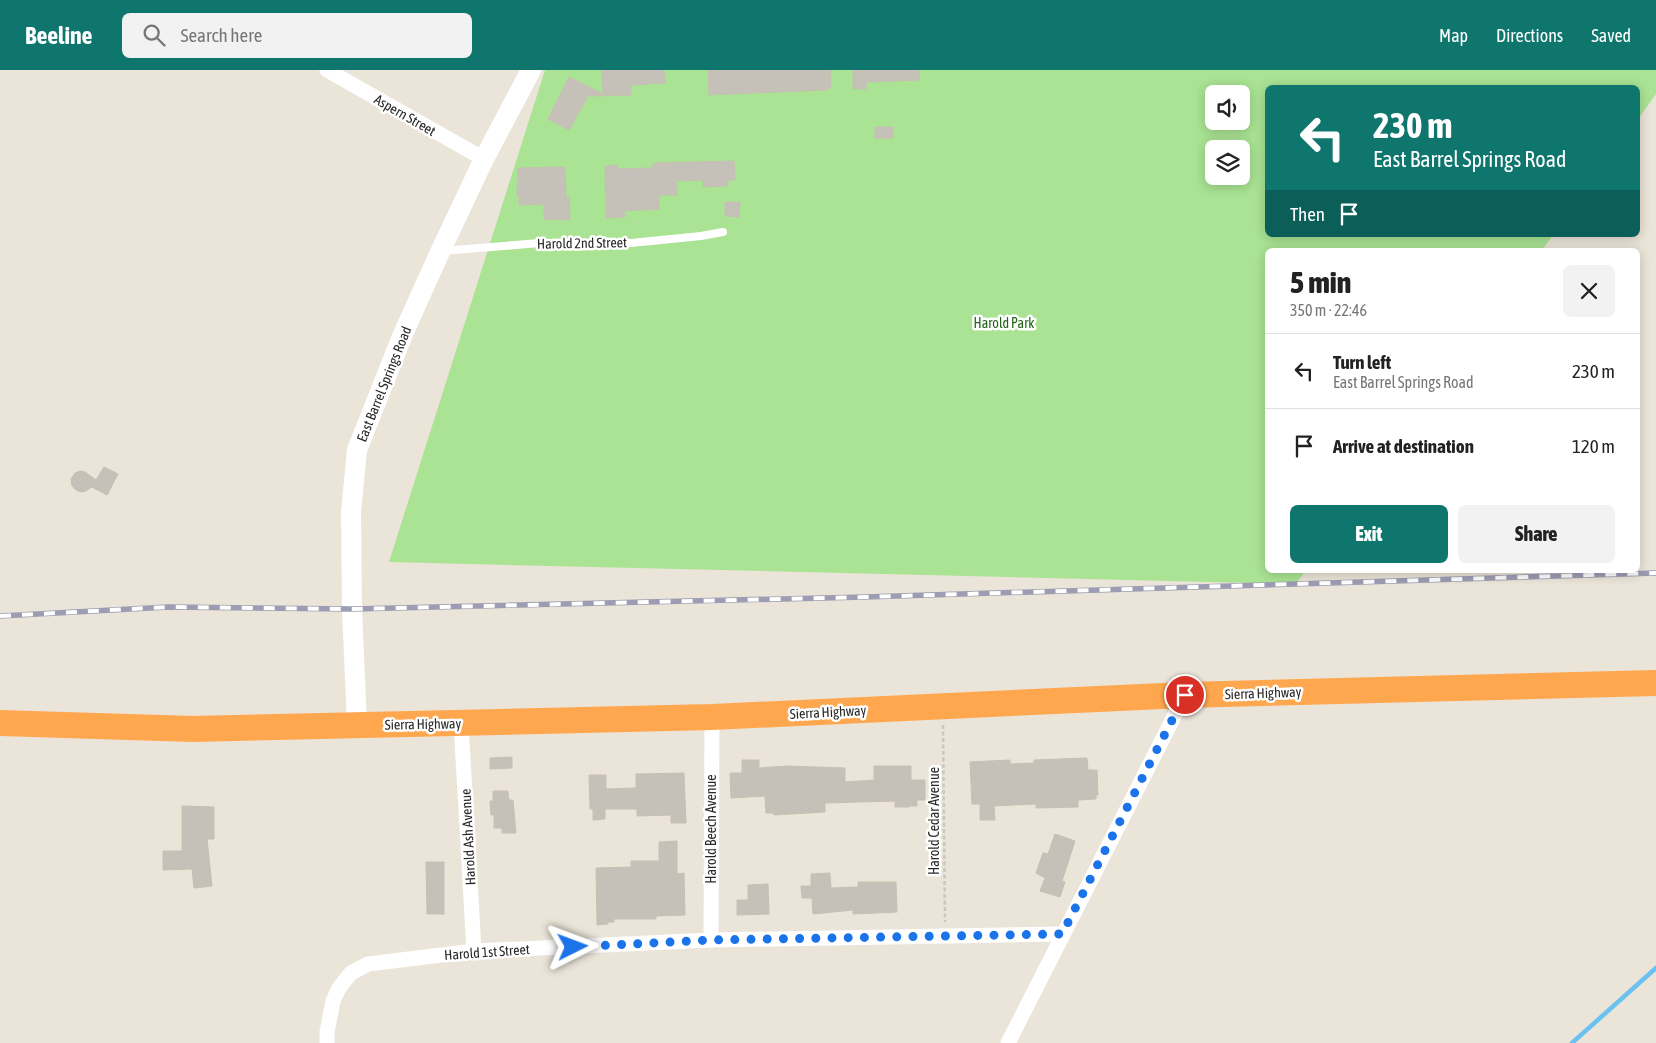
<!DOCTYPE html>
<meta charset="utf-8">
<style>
:root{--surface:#fff;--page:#f2f2f2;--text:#222;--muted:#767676;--line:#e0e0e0;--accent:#0f766e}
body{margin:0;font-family:"Asap Condensed",sans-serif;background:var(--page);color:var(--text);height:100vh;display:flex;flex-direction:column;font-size:19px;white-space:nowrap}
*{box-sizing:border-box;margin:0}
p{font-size:16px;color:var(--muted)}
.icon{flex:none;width:28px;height:28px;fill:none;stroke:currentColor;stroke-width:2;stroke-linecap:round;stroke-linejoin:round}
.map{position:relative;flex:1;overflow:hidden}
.drawer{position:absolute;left:1265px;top:178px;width:375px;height:325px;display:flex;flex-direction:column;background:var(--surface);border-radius:8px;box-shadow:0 2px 12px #0003}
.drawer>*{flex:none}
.top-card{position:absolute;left:1265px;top:15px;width:375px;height:152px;border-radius:8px;box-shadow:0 2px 12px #0003;background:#0f766e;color:#fff;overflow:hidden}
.tools{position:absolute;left:1205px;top:15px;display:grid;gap:10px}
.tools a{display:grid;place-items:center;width:45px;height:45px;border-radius:8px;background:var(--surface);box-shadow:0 2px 12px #0003;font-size:25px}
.pin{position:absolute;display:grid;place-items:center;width:42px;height:42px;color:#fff;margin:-21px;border:2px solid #fff;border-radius:50%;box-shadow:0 1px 5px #0007}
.me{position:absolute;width:55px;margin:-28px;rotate:87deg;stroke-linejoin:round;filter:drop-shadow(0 0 4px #0008)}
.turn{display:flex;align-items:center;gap:18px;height:105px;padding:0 25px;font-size:22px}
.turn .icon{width:65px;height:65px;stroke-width:2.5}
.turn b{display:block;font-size:35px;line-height:42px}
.then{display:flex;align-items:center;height:48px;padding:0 25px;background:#0003;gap:10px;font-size:19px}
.round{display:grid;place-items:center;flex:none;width:52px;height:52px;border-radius:8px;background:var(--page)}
.headline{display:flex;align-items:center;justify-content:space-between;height:85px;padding:0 25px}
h1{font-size:30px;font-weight:800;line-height:38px}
.action{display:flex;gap:10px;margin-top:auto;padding:10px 25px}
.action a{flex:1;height:58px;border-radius:8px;background:var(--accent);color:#fff;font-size:20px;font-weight:800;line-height:58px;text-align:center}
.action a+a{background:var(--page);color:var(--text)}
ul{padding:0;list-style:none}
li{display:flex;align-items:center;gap:15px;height:75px;padding:0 25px;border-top:1px solid var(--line)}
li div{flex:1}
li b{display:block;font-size:19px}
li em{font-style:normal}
header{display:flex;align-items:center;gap:30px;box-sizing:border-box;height:70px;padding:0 25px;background:var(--accent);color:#fff}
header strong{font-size:24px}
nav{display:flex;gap:28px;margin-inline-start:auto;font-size:18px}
.search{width:350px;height:45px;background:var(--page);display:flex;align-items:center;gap:12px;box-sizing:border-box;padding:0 18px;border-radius:8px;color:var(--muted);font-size:19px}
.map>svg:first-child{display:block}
.green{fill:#a9e393;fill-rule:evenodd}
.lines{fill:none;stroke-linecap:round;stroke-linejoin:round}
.stream{stroke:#69c2ef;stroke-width:4.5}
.building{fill:#c6c1b8;stroke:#c6c0b3}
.path{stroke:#c7c7c7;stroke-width:2.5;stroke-dasharray:4 2.5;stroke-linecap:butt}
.lane{stroke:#fff;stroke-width:8}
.street{stroke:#fff;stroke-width:15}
.secondary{stroke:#fff;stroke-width:20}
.highway{stroke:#ffa74f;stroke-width:26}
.rail-casing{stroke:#9c9db2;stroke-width:5.5}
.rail{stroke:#fff;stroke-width:4;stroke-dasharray:11;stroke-linecap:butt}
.route{stroke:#1a73e8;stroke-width:9;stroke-dasharray:0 16.2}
.labels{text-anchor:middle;stroke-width:5;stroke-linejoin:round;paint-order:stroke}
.street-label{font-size:14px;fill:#282828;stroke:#fff}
.park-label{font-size:14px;fill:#236418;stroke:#fff}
</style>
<header>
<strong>Beeline</strong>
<div class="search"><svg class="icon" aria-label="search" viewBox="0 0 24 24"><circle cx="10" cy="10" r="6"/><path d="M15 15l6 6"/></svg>Search here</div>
<nav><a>Map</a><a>Directions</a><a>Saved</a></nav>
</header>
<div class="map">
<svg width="1656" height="973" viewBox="0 0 1656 973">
<rect width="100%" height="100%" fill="#ebe4d8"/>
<path class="green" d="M545,0H1656V24L1638,49V18H1268V165H1553L1542,180H1268V500H1306L1296,514L389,492ZM1214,24H1241V51H1214ZM1214,79H1241V106H1214Z"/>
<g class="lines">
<polyline class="stream" points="1572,973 1656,898"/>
</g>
<g class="building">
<polygon points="602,0 664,0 665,13 631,15 631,25 588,26 569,60 548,49 569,7 603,24"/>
<polygon points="708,0 830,0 831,18 826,18 827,20 801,21 709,25"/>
<polygon points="853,0 919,0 920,10 866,12 866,19 853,19"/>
<rect x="875" y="57" width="18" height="11"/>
<polygon points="734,91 735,110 728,110 728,116 703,117 703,110 676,111 677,125 659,125 659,139 624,141 625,147 606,148 605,96 617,95 617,99 653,98 653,93"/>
<polygon points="565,97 566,128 569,128 570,150 544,149 544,134 519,135 519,126 517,126 518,98"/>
<polygon points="725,132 740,132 739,147 725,146"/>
<polygon points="104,397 118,404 107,425 92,417 93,416 86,421 81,422 76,420 72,416 71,409 75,403 80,401 85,402 96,410"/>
<polygon points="512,687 512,698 490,699 490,688"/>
<polygon points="1087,688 1088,700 1097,700 1098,725 1096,725 1096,729 1078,730 1078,737 1036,738 1036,734 994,736 995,750 980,750 980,734 972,734 970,692 1010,690 1010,694 1034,693 1034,690"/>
<polygon points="742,690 759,690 759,698 787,696 845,698 845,712 874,710 874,696 911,696 911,710 925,710 925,730 917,730 917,736 909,736 909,737 895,737 895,731 825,733 825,742 774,745 773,743 766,743 765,726 731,728 730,703 742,703"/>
<polygon points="684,703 686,753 671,753 671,745 637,746 637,739 605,739 605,749 593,750 593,739 590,739 589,705 606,705 606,719 636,718 636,704"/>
<polygon points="493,721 508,721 509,730 513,730 516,763 502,763 502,758 494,758 494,745 491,745 490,731 493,731"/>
<polygon points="182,736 214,737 214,769 207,769 212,816 194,818 192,799 163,800 163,781 182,781"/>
<polygon points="1055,764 1075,771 1062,811 1065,812 1060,827 1040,821 1045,808 1036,803 1043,783 1048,784"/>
<polygon points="677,771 677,804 684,803 685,845 656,846 656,849 614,849 614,852 608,852 608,854 597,855 596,798 631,797 631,791 659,791 659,772"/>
<polygon points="426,792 444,792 444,844 427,844"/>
<polygon points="830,803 831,818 858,817 858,812 896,812 897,842 853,844 853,840 813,844 812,828 802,828 801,816 811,816 811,804"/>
<polygon points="768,814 769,844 737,845 737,830 748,830 748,815"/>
</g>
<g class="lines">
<polyline class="path" points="943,655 945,852"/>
<polyline class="lane" points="442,181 540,173 631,173 701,166 723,162"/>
<g class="street">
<polyline points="327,0 484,89"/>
<polyline points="461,653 474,881"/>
<polyline points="711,870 712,647"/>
<polyline points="327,973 327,962 333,931 339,918 351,903 368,894 474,881 711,870 1062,864"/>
<polyline points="1008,973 1185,625"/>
</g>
<polyline class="secondary" points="357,655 352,539 351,442 357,380 403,264 440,182 484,89 531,0"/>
<polyline class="highway" points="0,653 193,659 712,647 1185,625 1656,613"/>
<defs>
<polyline id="rail" points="0,546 168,537 352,539 865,527 1656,503"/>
</defs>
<use href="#rail" class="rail-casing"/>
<use href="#rail" class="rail"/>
</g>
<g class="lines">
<polyline class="route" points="573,877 711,870 1062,864 1185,625"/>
</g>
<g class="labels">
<g class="street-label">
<text transform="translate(405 45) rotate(30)" y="5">Aspern Street</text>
<text transform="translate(582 173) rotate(-1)" y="5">Harold 2nd Street</text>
<text transform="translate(384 314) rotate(-68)" y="5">East Barrel Springs Road</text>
<text transform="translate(1263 623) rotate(-2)" y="5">Sierra Highway</text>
<text transform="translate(828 642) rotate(-3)" y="5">Sierra Highway</text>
<text transform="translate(423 654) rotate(-1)" y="5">Sierra Highway</text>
<text transform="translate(934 751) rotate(-90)" y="5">Harold Cedar Avenue</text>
<text transform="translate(711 759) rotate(-90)" y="5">Harold Beech Avenue</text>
<text transform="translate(468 767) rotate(-93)" y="5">Harold Ash Avenue</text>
<text transform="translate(487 882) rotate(-4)" y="5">Harold 1st Street</text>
</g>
<g class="park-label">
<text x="1004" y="258">Harold Park</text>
</g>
</g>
</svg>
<div class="tools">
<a><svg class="icon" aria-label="sound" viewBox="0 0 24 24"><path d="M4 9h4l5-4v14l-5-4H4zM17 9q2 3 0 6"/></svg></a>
<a><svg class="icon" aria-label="layers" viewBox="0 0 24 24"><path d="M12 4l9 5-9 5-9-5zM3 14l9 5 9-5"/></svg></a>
</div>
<div class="pin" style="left:1185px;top:625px;background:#d93025"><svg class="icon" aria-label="arrive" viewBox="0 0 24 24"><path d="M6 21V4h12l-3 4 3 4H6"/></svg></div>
<svg class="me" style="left:573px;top:877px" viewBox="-20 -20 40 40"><path d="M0-17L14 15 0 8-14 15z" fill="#1a73e8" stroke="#fff" stroke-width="4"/></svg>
<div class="top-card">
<div class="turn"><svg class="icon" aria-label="left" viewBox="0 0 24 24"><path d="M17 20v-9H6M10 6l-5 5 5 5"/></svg><div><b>230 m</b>East Barrel Springs Road</div></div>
<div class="then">Then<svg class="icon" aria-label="arrive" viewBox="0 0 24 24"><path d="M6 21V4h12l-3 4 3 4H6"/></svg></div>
</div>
<section class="drawer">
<div class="headline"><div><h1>5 min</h1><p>350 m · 22:46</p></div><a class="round"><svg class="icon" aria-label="close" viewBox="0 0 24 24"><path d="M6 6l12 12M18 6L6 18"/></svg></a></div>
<ul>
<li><svg class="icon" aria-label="left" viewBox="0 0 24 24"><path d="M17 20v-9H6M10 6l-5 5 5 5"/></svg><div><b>Turn left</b><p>East Barrel Springs Road</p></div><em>230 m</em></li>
<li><svg class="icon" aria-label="arrive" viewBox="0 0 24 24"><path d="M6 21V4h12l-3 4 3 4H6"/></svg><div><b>Arrive at destination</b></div><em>120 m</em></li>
</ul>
<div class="action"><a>Exit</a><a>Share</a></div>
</section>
</div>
